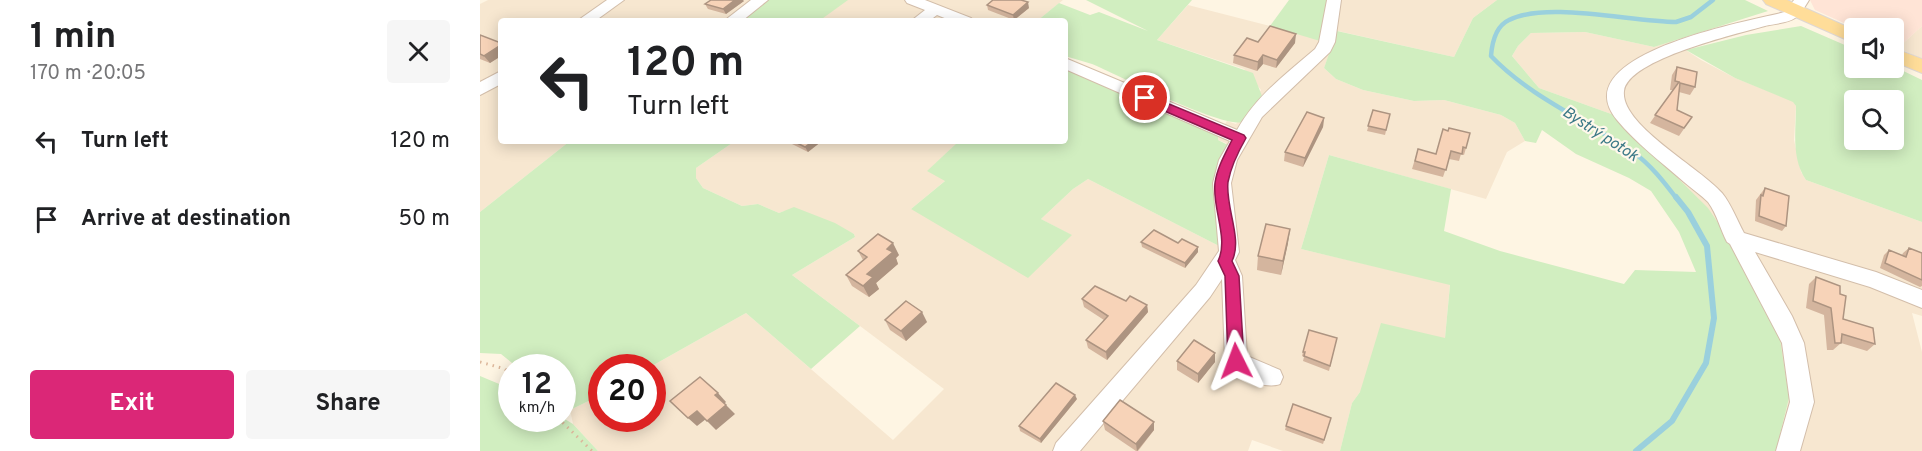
<!DOCTYPE html>
<meta charset="utf-8">
<style>
:root{--surface:#fff;--page:#f6f6f6;--text:#202124;--muted:#757577;--accent:#db2777}
body{margin:0;font-family:Overpass,sans-serif;background:var(--page);color:var(--text);height:100vh;display:flex;flex-direction:column;font-size:22px;white-space:nowrap}
*{box-sizing:border-box;margin:0}
p{font-size:20px;color:var(--muted)}
.icon{flex:none;width:33px;height:33px;fill:none;stroke:currentColor;stroke-width:2;stroke-linecap:round;stroke-linejoin:round}
.map{position:relative;flex:1;overflow:hidden}
.details{display:flex;flex-direction:column;background:var(--surface);width:480px}
.details>*{flex:none}
.hud{position:absolute;left:18px;top:18px;width:570px;height:126px;border-radius:6px;box-shadow:0 3px 15px #0003;background:#fff;color:var(--text);overflow:hidden}
.fabs{position:absolute;left:1364px;top:18px;display:grid;gap:12px}
.fabs a{display:grid;place-items:center;width:60px;height:60px;border-radius:6px;background:var(--surface);box-shadow:0 3px 15px #0003;font-size:30px}
.speed{position:absolute;left:18px;top:354px;display:flex;gap:12px;font-size:30px;font-weight:700;text-align:center}
.speed>*{display:grid;place-content:center;width:78px;height:78px;border-radius:50%;background:var(--surface);box-shadow:0 3px 15px #0003;line-height:1}
.speed small{font-size:15px;font-weight:400}
.speed .limit{border:9px solid #d22;background:#fff;color:#111}
.pin{position:absolute;display:grid;place-items:center;width:51px;height:51px;color:#fff;margin:-26px;border:3px solid #fff;border-radius:50%;box-shadow:0 2px 6px #0007}
.me{position:absolute;width:66px;margin:-33px;rotate:357deg;stroke-linejoin:round;filter:drop-shadow(0 0 4px #0008)}
.turn{display:flex;align-items:center;gap:21px;height:126px;padding:0 30px;font-size:27px}
.turn .icon{width:78px;height:78px;stroke-width:2.5}
.turn b{display:block;font-size:42px;line-height:51px}
.round{display:grid;place-items:center;flex:none;width:63px;height:63px;border-radius:6px;background:var(--page)}
.headline{display:flex;align-items:center;justify-content:space-between;height:102px;padding:0 30px}
h1{font-size:36px;font-weight:700;line-height:45px}
.action{display:flex;gap:12px;margin-top:auto;padding:12px 30px}
.action a{flex:1;height:69px;border-radius:6px;background:var(--accent);color:#fff;font-size:24px;font-weight:700;line-height:69px;text-align:center}
.action a+a{background:var(--page);color:var(--text)}
ul{padding:0;list-style:none}
li{display:flex;align-items:center;gap:18px;height:78px;padding:0 30px}
li div{flex:1}
li b{display:block;font-size:22px}
li em{font-style:normal}
main{display:flex;flex:1;min-height:0}
.map>svg:first-child{display:block}
.residential{fill:#f7e7d0}
.commercial{fill:#ffe4d6}
.green{fill:#d1eec0;fill-rule:evenodd}
.lines{fill:none;stroke-linecap:round;stroke-linejoin:round}
.stream-far1{stroke:#9ad0dd;stroke-width:4.5}
.stream{stroke:#9ad0dd;stroke-width:6}
.minor-casing{stroke:#d3beaa;stroke-width:2}
.major-casing{stroke:#dfd7d3;stroke-width:2}
.path{stroke:#dcb69a;stroke-width:3;stroke-dasharray:1.5 5;stroke-linecap:butt}
.minor{fill:#fff;fill-rule:evenodd}
.major{fill:#fd9;fill-rule:evenodd}
.wall{fill:#d4b59e}
.shaded-wall{fill:#ad9481}
.building{fill:#f7d3b8;stroke:#ad9481;stroke-width:1.5}
.route{fill:#db2777;stroke:#8e194d;stroke-width:1.5}
.labels{text-anchor:middle;stroke-width:4.5;stroke-linejoin:round;paint-order:stroke}
.water-label{font-size:16px;font-style:italic;fill:#3b7887;stroke:#fff8eb}
</style>
<main>
<section class="details">
<div class="headline"><div><h1>1 min</h1><p>170 m · 20:05</p></div><a class="round"><svg class="icon" aria-label="close" viewBox="0 0 24 24"><path d="M6 6l12 12M18 6L6 18"/></svg></a></div>
<ul>
<li><svg class="icon" aria-label="left" viewBox="0 0 24 24"><path d="M17 20v-9H6M10 6l-5 5 5 5"/></svg><div><b>Turn left</b></div><em>120 m</em></li>
<li><svg class="icon" aria-label="arrive" viewBox="0 0 24 24"><path d="M6 21V4h12l-3 4 3 4H6"/></svg><div><b>Arrive at destination</b></div><em>50 m</em></li>
</ul>
<div class="action"><a>Exit</a><a>Share</a></div>
</section>
<div class="map">
<svg width="1442" height="451" viewBox="0 0 1442 451">
<rect width="100%" height="100%" fill="#fef5e3"/>
<g class="residential">
<polygon points="8,0 583,0 557,21 21,21 21,141 90,141 0,212 0,4"/>
<polygon points="847,0 1017,0 993,18 974,57 858,31 844,68 856,79 883,90 934,101 964,100 1021,115 1035,123 1045,141 1027,152 1006,199 849,155 821,249 970,284 965,338 880,392 872,403 860,451 803,451 772,440 768,451 118,451 93,424 90,410 121,395 122,418 172,418 172,368 170,367 266,313 413,440 464,389 312,275 375,237 374,234 304,211 299,213 278,204 262,206 223,188 216,178 216,168 255,141 479,141 448,171 466,180 431,209 591,235 561,219 593,189 608,179 743,248 746,143 738,140 738,134 747,121 756,124 781,90 764,69 677,40 708,5 790,26"/>
<polygon points="1442,26 1442,59 1418,48"/>
<polygon points="1105,32 1174,47 1192,41 1221,60 1255,78 1313,101 1316,106 1314,140 1321,172 1326,180 1442,222 1442,316 1432,313 1442,352 1442,451 1296,451 1309,398 1134,115 1059,88 1032,56 1038,46 1051,33"/>
</g>
<polygon class="commercial" points="1330,0 1442,0 1442,26 1418,48 1413,46 1413,28 1375,28 1335,10"/>
<g class="green">
<polygon points="286,0 368,0 339,21 258,21"/>
<path d="M606,0H712L677,40L773,73L782,96L764,122C743,129 638,75 612,64C603,61 594,59 585,56V21H557L579,3L610,15L619,12L668,31Z"/>
<polygon points="809,0 847,0 840,41 790,26"/>
<polygon points="1017,0 1265,0 1288,11 1174,47 1105,32 1051,33 1038,46 1032,56 1059,88 1134,115 1228,208 1265,263 1300,339 1309,398 1296,451 860,451 872,403 880,392 901,323 965,338 970,285 821,249 849,155 971,189 964,231 1020,251 1144,284 1155,270 1216,272 1199,232 1171,191 1149,178 1096,154 1062,130 1056,143 1045,141 1035,123 1021,115 964,100 934,101 883,90 856,79 844,68 857,31 974,57 993,18"/>
<path d="M1321,26L1374,49V68L1413,66L1442,80V222L1326,180C1311,158 1316,131 1316,106L1313,102L1255,78L1206,50L1266,35ZM1374,100H1413V140H1374Z"/>
<polygon points="585,67 606,79 612,79 738,134 738,140 748,145 743,248 608,179 593,189 561,219 592,235 548,278 431,209 465,181 447,171 479,141 585,141"/>
<polygon points="90,141 255,141 216,168 216,178 223,188 262,206 278,204 299,213 314,207 355,223 374,234 375,237 312,275 380,326 331,369 266,313 170,367 122,368 121,395 90,410 83,404 82,368 37,367 21,354 0,353 0,212"/>
<polygon points="0,376 31,389 32,418 83,418 93,424 118,451 0,451"/>
</g>
<g class="lines">
<path class="stream-far1" d="M1197,199C1184,182 1171,165 1153,152C1106,120 1050,97 1011,56C1012,43 1016,26 1029,20C1067,1 1152,22 1196,22L1211,17L1233,0"/>
<polyline class="stream" points="1156,451 1192,421 1226,363 1234,318 1227,246 1208,212 1196,197"/>
<defs>
<g id="minor">
<polygon points="127,0 144,0 115,21 97,21"/>
<polygon points="271,0 288,0 262,21 244,21"/>
<polygon points="425,0 445,0 491,18 494,21 472,21 457,15 449,21 431,21 445,10 427,3"/>
<path d="M847,0H861L855,42L850,52L782,117L757,160L751,183L759,252L755,260L762,276L767,356L800,370L803,377L800,384C785,390 752,376 745,361L742,279L730,297L600,451H573L576,443L716,285L739,251L733,183L739,160L750,141L585,69V58L757,130C776,96 806,74 835,49L839,42Z"/>
<path d="M1314,0H1329C1326,5 1321,14 1315,18C1308,23 1293,24 1285,26C1257,34 1148,59 1144,91C1140,125 1221,168 1242,193C1251,204 1257,220 1264,233L1396,272L1442,290V308L1390,287L1275,252L1312,316L1324,343L1334,402L1320,451H1296L1310,402L1302,343L1250,244L1247,242C1241,231 1237,214 1228,202C1221,195 1211,188 1204,182C1181,162 1156,143 1137,120C1082,54 1269,21 1305,12Z"/>
<polygon points="21,71 21,84 0,95 0,82"/>
</g>
<g id="major">
<polygon points="1283,0 1307,0 1374,30 1374,43 1286,4"/>
<polygon points="1413,48 1442,59 1442,73 1413,61"/>
</g>
</defs>
<use href="#minor" class="minor-casing"/>
<use href="#major" class="major-casing"/>
<g class="path">
<polyline points="0,362 25,369 32,375"/>
<polyline points="78,418 112,451"/>
</g>
<use href="#minor" class="minor"/>
<use href="#major" class="major"/>
</g>
<g class="wall">
<polygon points="264,1 246,14 228,9 225,4"/>
<polygon points="507,5 549,8 534,20 508,10"/>
<polygon points="0,35 21,43 21,56 10,63 0,59"/>
<polygon points="778,42 815,43 796,68 783,64 777,71 753,63 754,55"/>
<polygon points="1197,67 1215,87 1210,95 1199,92 1197,110 1212,117 1199,136 1170,123 1193,90 1190,90 1192,75"/>
<polygon points="893,110 910,114 905,135 887,131"/>
<polygon points="844,118 843,127 823,167 804,161 805,152"/>
<polygon points="963,129 986,148 984,155 981,154 979,161 969,159 963,177 932,169 938,149 956,154"/>
<polygon points="310,141 342,141 328,152 312,144"/>
<polygon points="1285,188 1306,226 1302,231 1275,221 1276,200"/>
<polygon points="661,242 698,243 718,252 705,268 662,247"/>
<polygon points="808,243 801,275 777,270 778,256"/>
<polygon points="1429,248 1442,253 1442,286 1440,287 1400,268 1404,255 1409,250 1422,255 1423,253"/>
<polygon points="378,251 419,255 416,258 418,264 396,283 399,289 389,297 372,286 366,275 383,260"/>
<polygon points="1336,277 1360,294 1363,319 1395,344 1387,351 1361,343 1353,350 1347,350 1344,315 1326,308 1329,284"/>
<polygon points="602,299 646,301 667,305 668,312 627,360 608,348 606,340 624,320 604,307"/>
<polygon points="405,320 447,322 426,341 410,330"/>
<polygon points="857,338 849,371 823,361 824,357 822,356 823,352"/>
<polygon points="735,353 735,362 718,383 697,370 697,361"/>
<polygon points="597,399 561,443 540,431 539,426"/>
<polygon points="851,418 843,444 805,430 806,426"/>
<polygon points="623,421 674,430 658,451 656,451 625,430"/>
</g>
<g class="shaded-wall">
<polygon points="255,0 263,0 264,1 246,14 243,9"/>
<polygon points="548,2 549,8 534,20 533,15"/>
<polygon points="816,34 815,43 796,68 797,60"/>
<polygon points="21,45 21,56 10,63 4,56"/>
<polygon points="783,55 783,64 777,71 778,62"/>
<polygon points="844,118 843,127 823,167 825,158"/>
<polygon points="333,141 342,141 328,152 325,147"/>
<polygon points="810,229 808,243 801,275 803,261"/>
<polygon points="413,243 419,255 416,258 418,264 396,283 399,289 389,297 383,286 387,274 407,249"/>
<polygon points="718,247 718,252 705,268 705,263"/>
<polygon points="667,305 668,312 627,360 626,352"/>
<polygon points="442,312 447,322 426,341 421,331"/>
<polygon points="735,353 735,362 718,383 718,374"/>
<polygon points="238,393 246,402 244,404 235,395"/>
<polygon points="595,395 597,399 561,443 560,439"/>
<polygon points="246,405 255,414 236,430 227,421"/>
<polygon points="217,411 226,419 217,426 208,418"/>
<polygon points="674,422 674,430 657,451 656,444"/>
</g>
<g class="building">
<polygon points="231,0 255,0 243,9 225,4"/>
<polygon points="513,0 541,0 548,2 533,15 507,5"/>
<polygon points="790,26 816,34 797,60 783,55 778,62 754,55 767,38 778,42"/>
<polygon points="0,35 21,43 21,45 4,56 0,54"/>
<polygon points="1197,67 1217,72 1215,87 1200,83 1197,110 1212,117 1204,128 1175,115 1199,82 1195,81"/>
<polygon points="893,110 910,114 906,130 888,126"/>
<polygon points="827,112 844,118 825,158 805,152"/>
<polygon points="969,128 990,133 986,148 983,147 982,154 971,151 966,170 935,161 938,149 956,154 963,129 968,131"/>
<polygon points="313,141 333,141 325,147"/>
<polygon points="1285,188 1309,196 1306,226 1279,216 1281,195 1283,196"/>
<polygon points="786,224 810,229 803,261 778,256"/>
<polygon points="674,230 698,243 702,239 718,247 705,263 661,242"/>
<polygon points="398,234 413,243 407,249 413,252 387,274 393,277 383,286 366,275 387,257 378,251"/>
<polygon points="1429,248 1442,253 1442,280 1405,263 1409,250 1426,257"/>
<polygon points="1336,277 1360,286 1360,294 1366,296 1363,319 1393,328 1395,344 1362,334 1361,343 1355,343 1351,308 1333,301"/>
<polygon points="615,286 646,301 650,296 667,305 626,352 606,340 628,316 602,299"/>
<polygon points="426,301 442,312 421,331 405,320"/>
<polygon points="829,330 857,338 850,366 824,356 825,352 823,352"/>
<polygon points="714,340 735,353 718,374 697,361"/>
<polygon points="220,377 238,393 235,395 246,405 227,421 217,411 208,418 190,401"/>
<polygon points="576,383 595,395 560,439 539,426"/>
<polygon points="640,400 674,422 656,444 623,421"/>
<polygon points="813,404 851,418 844,440 806,426"/>
</g>
<path class="route" d="M665,94L764,135L766,138C758,152 751,166 748,182C745,207 763,239 752,261L759,276L764,361L762,366L756,368L751,366L748,361L745,276L738,261C749,239 732,208 735,183C737,168 745,154 752,140L661,101V95Z"/>
<g class="labels">
<g class="water-label">
<text transform="translate(1121 133) rotate(33)" y="6">Bystrý potok</text>
</g>
</g>
</svg>
<div class="fabs">
<a><svg class="icon" aria-label="sound" viewBox="0 0 24 24"><path d="M4 9h4l5-4v14l-5-4H4zM17 9q2 3 0 6"/></svg></a>
<a><svg class="icon" aria-label="search" viewBox="0 0 24 24"><circle cx="10" cy="10" r="6"/><path d="M15 15l6 6"/></svg></a>
</div>
<div class="speed"><div>12<small>km/h</small></div><div class="limit">20</div></div>
<div class="pin" style="left:665px;top:98px;background:#d93025"><svg class="icon" aria-label="arrive" viewBox="0 0 24 24"><path d="M6 21V4h12l-3 4 3 4H6"/></svg></div>
<svg class="me" style="left:756px;top:361px" viewBox="-20 -20 40 40"><path d="M0-17L14 15 0 8-14 15z" fill="#db2777" stroke="#fff" stroke-width="4"/></svg>
<div class="hud">
<div class="turn"><svg class="icon" aria-label="left" viewBox="0 0 24 24"><path d="M17 20v-9H6M10 6l-5 5 5 5"/></svg><div><b>120 m</b>Turn left</div></div>
</div>
</div>
</main>
